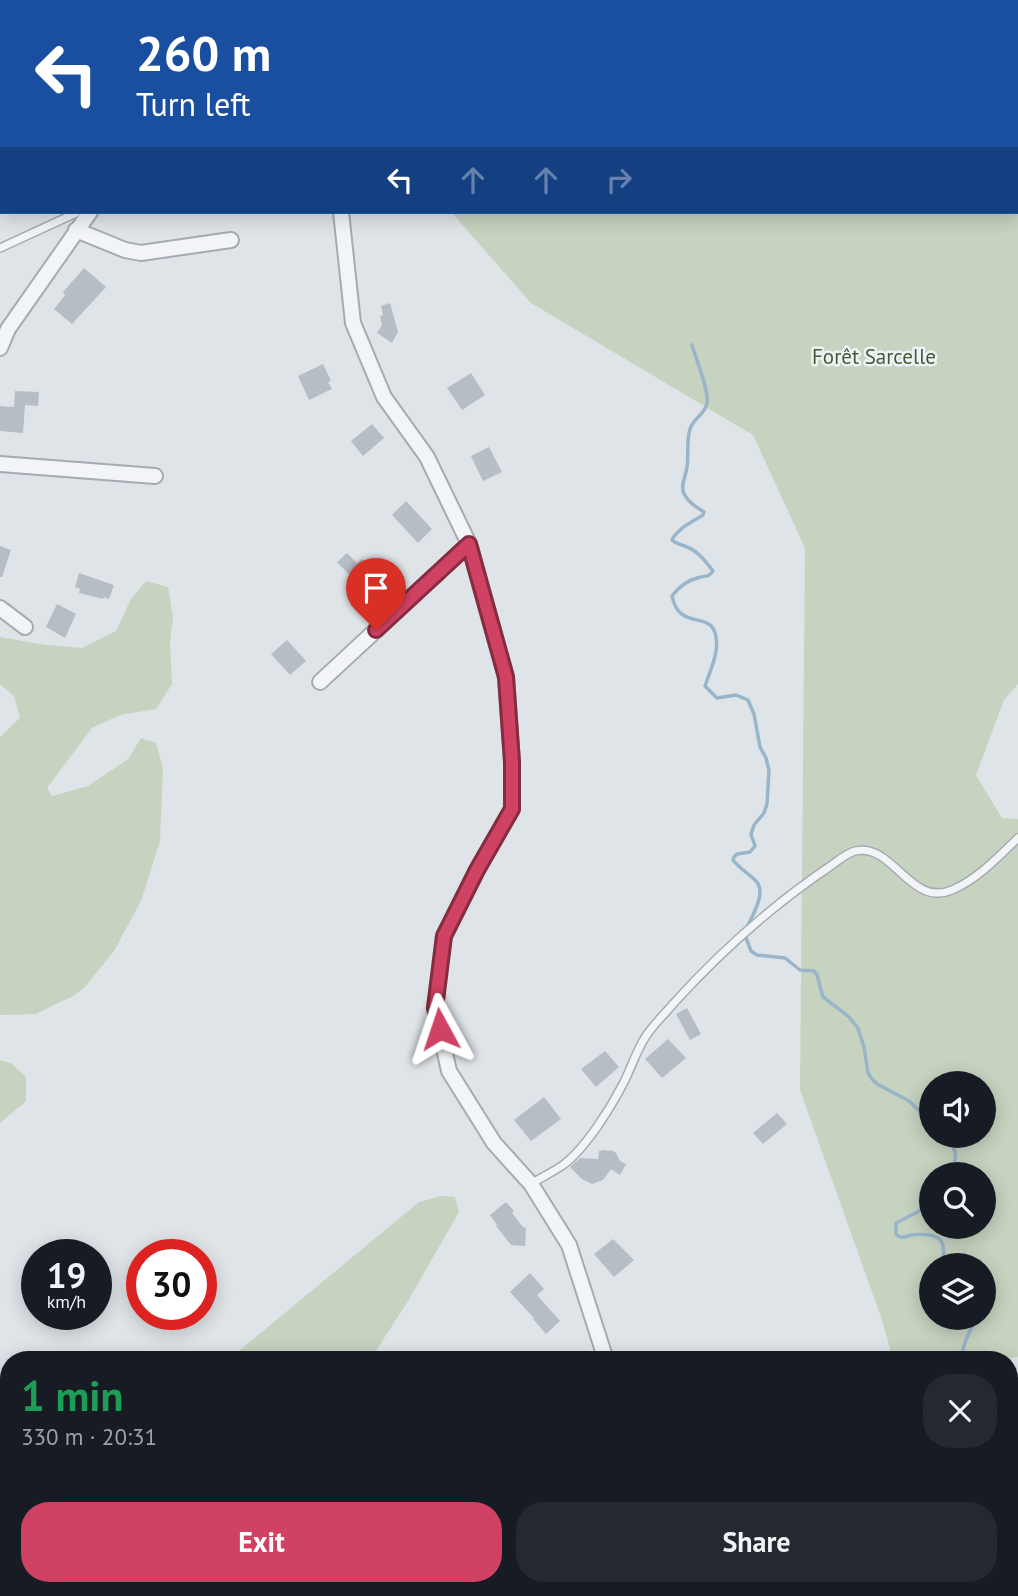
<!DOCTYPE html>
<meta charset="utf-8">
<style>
:root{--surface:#171b24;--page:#242831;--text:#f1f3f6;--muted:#9ea1a6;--accent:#d04264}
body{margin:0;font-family:"PT Sans",sans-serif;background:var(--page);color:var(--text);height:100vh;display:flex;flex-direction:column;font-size:26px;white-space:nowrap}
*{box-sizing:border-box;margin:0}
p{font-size:23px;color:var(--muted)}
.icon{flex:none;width:38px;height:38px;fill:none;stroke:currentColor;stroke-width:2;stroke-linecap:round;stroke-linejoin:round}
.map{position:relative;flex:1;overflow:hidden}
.drawer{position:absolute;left:0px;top:1351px;width:1018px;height:245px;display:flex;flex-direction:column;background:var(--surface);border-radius:28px 28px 0 0;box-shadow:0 4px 18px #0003}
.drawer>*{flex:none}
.banner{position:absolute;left:0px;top:0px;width:1018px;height:214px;box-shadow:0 4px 18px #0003;background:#1a4fa0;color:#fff;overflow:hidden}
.fabs{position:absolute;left:919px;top:1071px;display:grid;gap:14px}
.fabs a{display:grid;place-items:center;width:77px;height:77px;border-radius:50%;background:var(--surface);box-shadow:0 4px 18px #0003;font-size:35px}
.speed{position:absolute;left:21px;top:1239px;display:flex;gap:14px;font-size:35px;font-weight:700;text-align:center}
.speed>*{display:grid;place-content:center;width:91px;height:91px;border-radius:50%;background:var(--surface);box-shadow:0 4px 18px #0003;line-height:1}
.speed small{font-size:18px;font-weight:400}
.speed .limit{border:10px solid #d22;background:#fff;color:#111}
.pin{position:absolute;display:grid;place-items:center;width:60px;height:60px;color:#fff;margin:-72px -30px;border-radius:50% 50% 50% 0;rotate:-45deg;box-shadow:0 0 7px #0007}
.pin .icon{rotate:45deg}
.me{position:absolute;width:77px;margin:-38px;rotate:355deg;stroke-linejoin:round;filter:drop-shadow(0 0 5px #0008)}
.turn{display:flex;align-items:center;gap:24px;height:147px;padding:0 21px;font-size:32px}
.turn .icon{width:91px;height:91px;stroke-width:2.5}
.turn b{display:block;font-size:49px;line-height:60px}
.lanes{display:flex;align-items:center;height:66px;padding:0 21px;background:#0003;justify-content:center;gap:35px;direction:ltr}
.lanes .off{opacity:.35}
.round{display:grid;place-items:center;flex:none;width:74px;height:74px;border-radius:28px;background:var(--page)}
.headline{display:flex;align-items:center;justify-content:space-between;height:119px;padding:0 21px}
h1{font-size:42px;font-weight:700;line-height:52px;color:#1e9e55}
.primary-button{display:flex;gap:14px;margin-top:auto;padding:14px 21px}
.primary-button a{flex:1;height:80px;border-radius:28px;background:var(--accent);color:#fff;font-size:28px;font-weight:700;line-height:80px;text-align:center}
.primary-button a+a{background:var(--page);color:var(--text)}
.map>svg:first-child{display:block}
.green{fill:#c6d3c0;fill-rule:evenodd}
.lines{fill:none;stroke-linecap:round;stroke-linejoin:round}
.stream{stroke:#99b5c9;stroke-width:3.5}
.building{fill:#b6bdc5}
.lane-casing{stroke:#a4abb2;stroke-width:10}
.street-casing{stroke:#a4abb2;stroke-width:18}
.lane{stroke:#f2f4f7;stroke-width:7}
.street{stroke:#f2f4f7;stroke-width:14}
.route-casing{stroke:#872b41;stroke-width:18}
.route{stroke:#d04264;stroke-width:12}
.labels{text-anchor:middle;stroke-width:5;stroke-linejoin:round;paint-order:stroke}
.park-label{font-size:21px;fill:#405c35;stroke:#eef2f6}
</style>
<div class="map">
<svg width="1018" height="1596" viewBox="0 0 1018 1596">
<rect width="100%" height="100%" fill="#dfe4e8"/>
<g class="green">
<path d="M412,0H1018V684L1004,700L976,775L1002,818L1018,819V1357L997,1360H893L882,1320L800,1090L805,548L753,435L531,303L451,212H1017V2H412ZM931,1083H984V1136H931ZM931,1174H984V1227H931ZM931,1265H984V1318H931Z"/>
<polygon points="146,581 168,587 173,618 170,642 172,684 156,709 120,715 92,728 47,788 52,796 88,786 128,759 141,738 156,743 163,768 160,841 141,901 114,951 84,988 73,996 36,1014 0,1015 0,737 20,718 14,696 0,684 0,637 45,645 82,648 116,631 131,599"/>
<polygon points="0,1060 11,1063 26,1077 26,1101 0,1123"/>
<polygon points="441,1196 455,1197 459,1212 408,1301 370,1360 228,1360 419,1202"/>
<polygon points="354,1587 491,1587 484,1596 344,1596"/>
</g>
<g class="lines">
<g class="stream">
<polyline points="780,0 780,2"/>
<polyline points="1017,85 1018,84"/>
<path d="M692,345C696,359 709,390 707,403C705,415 693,418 690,429C686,442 689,455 687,467C686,476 680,485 684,494C688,502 696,507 704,512L703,515C692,522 677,529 672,540C677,545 681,544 687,547C698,551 706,562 713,571C708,578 705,575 697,578C686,581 678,588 672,596C679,632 712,609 716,637C719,653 710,671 705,686L717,698L736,695L748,700L754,714L760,747L766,758L769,770L767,804L764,813L754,825L751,834L755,846L750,852L737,854L734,857L733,860C740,869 748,873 755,880C768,892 752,915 747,928"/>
<polyline points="746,938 751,951 757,955 785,958 800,970 814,971 817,975 823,997 848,1016 858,1028 864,1047 868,1073 872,1079 877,1084 909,1101 931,1122"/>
<path d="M945,1136C958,1150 958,1157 950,1174"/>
<path d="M931,1205L896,1223V1234C897,1235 898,1236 900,1237C904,1238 907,1236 911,1235C920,1234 938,1233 942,1243C945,1249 943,1259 944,1265"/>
<path d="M963,1360C960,1346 971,1331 976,1318"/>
<polyline points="1010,1428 1018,1415"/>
</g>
</g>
<g class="building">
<polygon points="84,268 106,287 72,324 54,309 65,295 63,292"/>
<polygon points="390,303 398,332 392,343 377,333 382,325 380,316 383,315 381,306"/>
<polygon points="323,364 331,381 328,382 332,389 309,400 298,376"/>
<polygon points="471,373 485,395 462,410 447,388"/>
<polygon points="15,391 39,392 38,406 25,405 23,433 0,431 0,406 14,407"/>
<polygon points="372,424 384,438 363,456 351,441"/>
<polygon points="489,447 502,472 483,481 471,456"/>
<polygon points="406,501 432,529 418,543 392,515"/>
<polygon points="0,546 11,550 2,577 0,577"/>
<polygon points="347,553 357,563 362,559 369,567 355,581 337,562"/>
<polygon points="79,573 114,585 109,599 104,597 103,599 79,593 80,589 75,587"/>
<polygon points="57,604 76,614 65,638 46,627"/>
<polygon points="287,640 306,661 290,675 271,654"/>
<polygon points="687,1008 701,1034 690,1040 676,1014"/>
<polygon points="668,1039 686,1058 662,1078 645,1059"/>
<polygon points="605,1051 619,1067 596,1087 581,1069"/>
<polygon points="544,1097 561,1119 531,1141 514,1120"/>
<polygon points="777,1113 787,1124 763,1144 753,1133"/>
<polygon points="604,1150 613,1151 616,1153 620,1161 626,1164 620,1175 611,1169 603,1180 592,1184 582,1179 570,1167 580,1158 598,1159 599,1151"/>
<polygon points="506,1202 514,1211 512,1213 523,1227 526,1228 525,1246 511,1245 496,1226 497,1225 490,1215"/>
<polygon points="613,1239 634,1260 614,1277 594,1254"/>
<polygon points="530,1273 544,1289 537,1295 560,1321 546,1334 533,1319 534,1318 510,1292"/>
</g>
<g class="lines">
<defs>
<g id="lane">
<polyline points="43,2 44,0"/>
<polyline points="0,248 76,213"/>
<path d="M531,1184C542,1177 553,1172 563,1165C585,1149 610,1109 623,1084C631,1069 636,1051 646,1036C653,1025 664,1015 673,1004C720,952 774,904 832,865C839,860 847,853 855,851C893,842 910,908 952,890C978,879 998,857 1018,838"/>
</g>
<g id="street">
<polyline points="260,2 261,0"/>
<polyline points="307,2 307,0"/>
<polyline points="341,212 353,323 384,397 427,457 469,544 506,677 512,762 512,809 477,870 444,936 435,1008 449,1071 494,1143 531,1184 569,1245 606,1360"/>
<polyline points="76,230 125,250 141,253 231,240"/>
<polyline points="0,348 8,329 90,212"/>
<polyline points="0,464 155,476"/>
<polyline points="0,608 25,627"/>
<polyline points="320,682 469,544"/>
<polyline points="817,1587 825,1596"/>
</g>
</defs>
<use href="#lane" class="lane-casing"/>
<use href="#street" class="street-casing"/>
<use href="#lane" class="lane"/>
<use href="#street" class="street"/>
</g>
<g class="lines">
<defs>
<polyline id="route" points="376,630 469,544 506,677 512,762 512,809 477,870 444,936 435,1008 440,1029"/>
</defs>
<use href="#route" class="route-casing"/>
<use href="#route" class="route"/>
</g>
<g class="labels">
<g class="park-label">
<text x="874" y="364">Forêt Sarcelle</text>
</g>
</g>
</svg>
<div class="fabs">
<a><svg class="icon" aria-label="sound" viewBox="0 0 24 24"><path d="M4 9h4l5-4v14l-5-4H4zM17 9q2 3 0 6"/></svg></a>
<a><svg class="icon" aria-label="search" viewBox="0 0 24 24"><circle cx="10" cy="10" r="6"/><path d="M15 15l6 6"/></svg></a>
<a><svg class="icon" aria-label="layers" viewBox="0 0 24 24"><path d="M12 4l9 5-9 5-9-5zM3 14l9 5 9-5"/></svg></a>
</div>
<div class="speed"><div>19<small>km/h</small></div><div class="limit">30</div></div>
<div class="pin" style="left:376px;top:630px;background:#d93025"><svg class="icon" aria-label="arrive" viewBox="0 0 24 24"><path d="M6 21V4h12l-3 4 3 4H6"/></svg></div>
<svg class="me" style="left:440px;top:1029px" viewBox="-20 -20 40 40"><path d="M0-17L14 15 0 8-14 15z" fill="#d04264" stroke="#fff" stroke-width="4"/></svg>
<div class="banner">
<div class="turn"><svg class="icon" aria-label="left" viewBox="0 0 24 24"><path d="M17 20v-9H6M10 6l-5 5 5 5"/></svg><div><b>260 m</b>Turn left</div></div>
<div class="lanes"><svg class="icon" aria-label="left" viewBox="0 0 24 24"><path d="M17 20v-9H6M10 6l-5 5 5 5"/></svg><svg class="icon off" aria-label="ahead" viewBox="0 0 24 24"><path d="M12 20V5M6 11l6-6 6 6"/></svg><svg class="icon off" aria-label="ahead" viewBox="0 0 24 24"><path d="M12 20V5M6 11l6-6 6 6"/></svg><svg class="icon off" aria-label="right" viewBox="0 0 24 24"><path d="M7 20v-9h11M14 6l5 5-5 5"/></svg></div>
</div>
<section class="drawer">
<div class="headline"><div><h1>1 min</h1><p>330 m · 20:31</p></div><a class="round"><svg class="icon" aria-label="close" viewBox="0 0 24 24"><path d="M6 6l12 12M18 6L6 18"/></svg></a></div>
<div class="primary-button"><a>Exit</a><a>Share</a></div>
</section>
</div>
